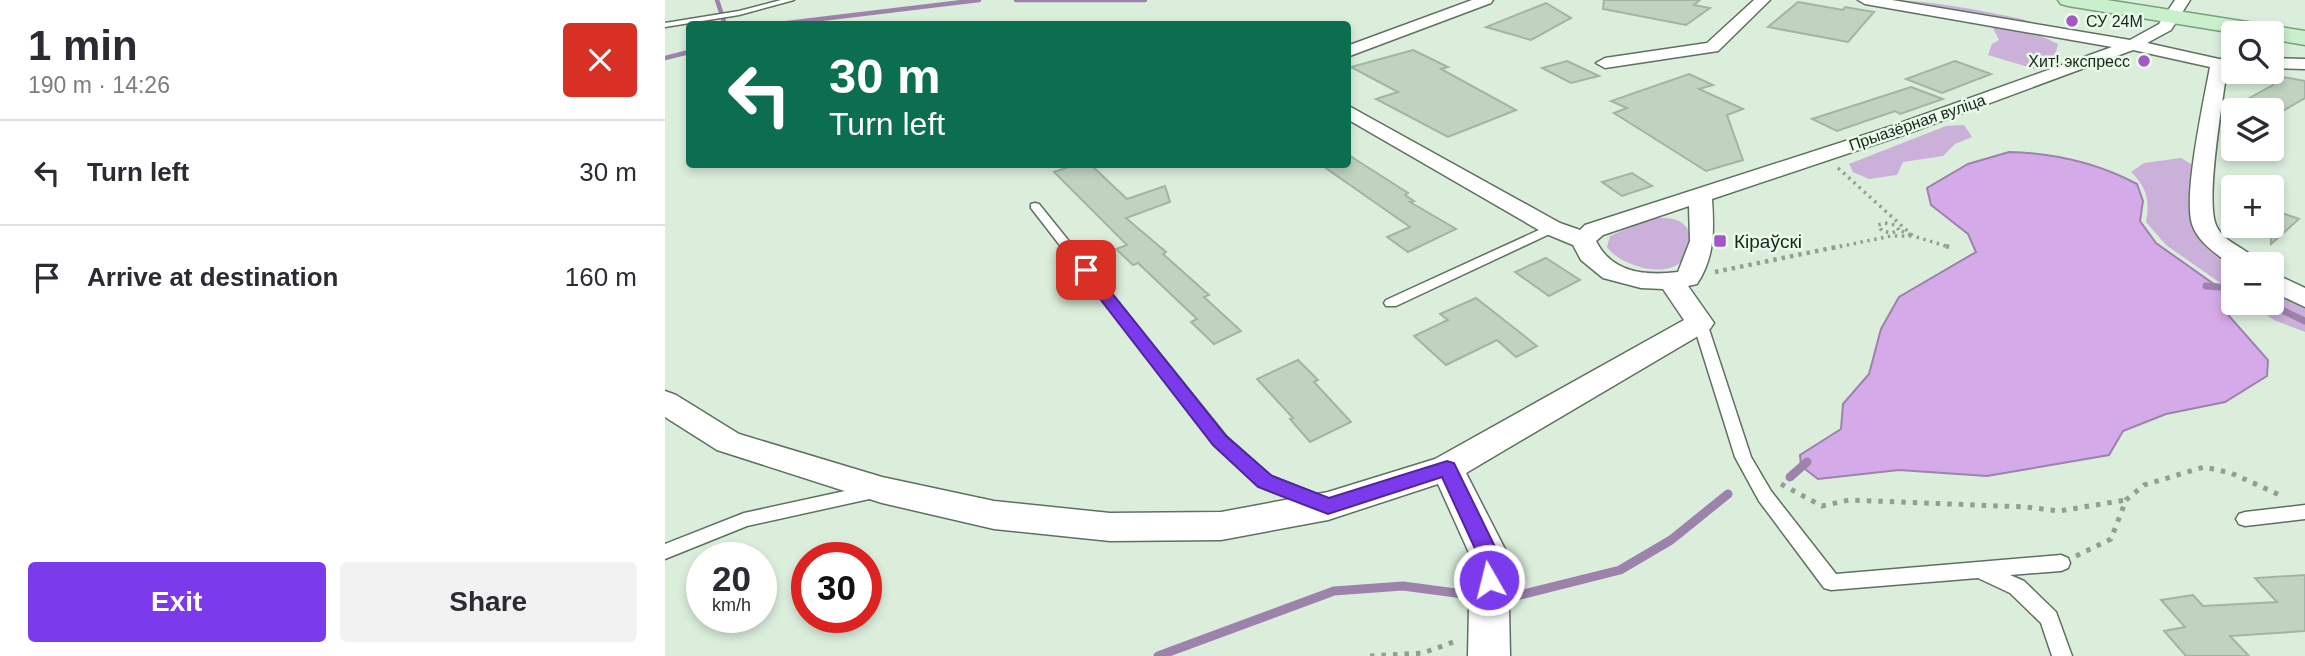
<!DOCTYPE html>
<meta charset="utf-8">
<style>
:root{--surface:#fff;--page:#f2f2f3;--text:#2b2b33;--muted:#7c7c81;--line:#e1e1e2;--accent:#7c3aed}
body{margin:0;font-family:Arial,sans-serif;background:var(--page);color:var(--text);height:100vh;display:flex;flex-direction:column;font-size:26px;white-space:nowrap}
*{box-sizing:border-box;margin:0}
p{font-size:23px;color:var(--muted)}
.icon{flex:none;width:38px;height:38px;fill:none;stroke:currentColor;stroke-width:2;stroke-linecap:round;stroke-linejoin:round}
.map{position:relative;flex:1;overflow:hidden}
.drawer{display:flex;flex-direction:column;background:var(--surface);width:665px}
.drawer>*{flex:none}
.banner{position:absolute;left:21px;top:21px;width:665px;height:147px;border-radius:7px;box-shadow:0 4px 10px #0003;background:#0b6e4f;color:#fff;overflow:hidden}
.fabs{position:absolute;left:1556px;top:21px;display:grid;gap:14px}
.fabs a{display:grid;place-items:center;width:63px;height:63px;border-radius:7px;background:var(--surface);box-shadow:0 4px 10px #0003;font-size:35px}
.speed{position:absolute;left:21px;top:542px;display:flex;gap:14px;font-size:35px;font-weight:700;text-align:center}
.speed>*{display:grid;place-content:center;width:91px;height:91px;border-radius:50%;background:var(--surface);box-shadow:0 4px 10px #0003;line-height:1}
.speed small{font-size:18px;font-weight:400}
.speed .limit{border:10px solid #d22;background:#fff;color:#111}
.pin{position:absolute;display:grid;place-items:center;width:60px;height:60px;color:#fff;margin:-30px;border-radius:14px;box-shadow:0 4px 10px #0006}
.me{position:absolute;width:77px;margin:-38px;rotate:352deg;stroke-linejoin:round;filter:drop-shadow(0 0 5px #0008)}
.turn{display:flex;align-items:center;gap:24px;height:147px;padding:0 28px;font-size:32px}
.turn .icon{width:91px;height:91px;stroke-width:2.5}
.turn b{display:block;font-size:49px;line-height:60px}
.round{display:grid;place-items:center;flex:none;width:74px;height:74px;border-radius:7px;background:var(--page)}
.head{display:flex;align-items:center;justify-content:space-between;height:119px;padding:0 28px}
h1{font-size:42px;font-weight:700;line-height:52px}
.action{display:flex;gap:14px;margin-top:auto;padding:14px 28px}
.action a{flex:1;height:80px;border-radius:7px;background:var(--accent);color:#fff;font-size:28px;font-weight:700;line-height:80px;text-align:center}
.action a+a{background:var(--page);color:var(--text)}
ul{padding:0;list-style:none}
li{display:flex;align-items:center;gap:21px;height:105px;padding:0 28px;border-top:2px solid var(--line)}
li div{flex:1}
li b{display:block;font-size:26px}
li em{font-style:normal}
main{display:flex;flex:1;min-height:0}
.map>svg:first-child{display:block}
.green{fill:#cbb0d9}
.water{fill:#d4abe8;stroke:#9d82ab;stroke-width:2}
.lines{fill:none;stroke-linecap:round;stroke-linejoin:round}
.stream-far2{stroke:#9d82ab;stroke-width:4.5}
.stream-far1{stroke:#9d82ab;stroke-width:7}
.stream{stroke:#9d82ab;stroke-width:9}
.building{fill:#c0d3c1;stroke:#a2b4a3;stroke-width:2}
.service-casing{stroke:#5f7060;stroke-width:3}
.minor-casing{stroke:#5f7060;stroke-width:3}
.primary-casing{stroke:#76a179;stroke-width:3}
.path-far2{stroke:#92a092;stroke-width:3.5;stroke-dasharray:2.5 4.5;stroke-linecap:butt}
.path-far1{stroke:#92a092;stroke-width:4.5;stroke-dasharray:3.5 5;stroke-linecap:butt}
.path{stroke:#92a092;stroke-width:5;stroke-dasharray:4.5 7;stroke-linecap:butt}
.service{fill:#fff;fill-rule:evenodd}
.minor{fill:#fff;fill-rule:evenodd}
.primary{fill:#caefcd;fill-rule:evenodd}
.route{fill:#7c3aed;stroke:#51269a;stroke-width:2}
.poi-dot{fill:#a455c6;stroke:#e8fbe9;stroke-width:2.5}
.labels{text-anchor:middle;stroke-width:5;stroke-linejoin:round;paint-order:stroke}
.far-poi-label{font-size:16px;fill:#1c231c;stroke:#e8fbe9;text-anchor:start}
.far-street-label{font-size:16px;fill:#1c231c;stroke:#e8fbe9}
.poi-label{font-size:19px;fill:#1c231c;stroke:#e8fbe9;text-anchor:start}
</style>
<main>
<section class="drawer">
<div class="head"><div><h1>1 min</h1><p>190 m · 14:26</p></div><a class="round" style="background:#d93025;color:#fff"><svg class="icon" aria-label="close" viewBox="0 0 24 24"><path d="M6 6l12 12M18 6L6 18"/></svg></a></div>
<ul>
<li><svg class="icon" aria-label="left" viewBox="0 0 24 24"><path d="M17 20v-9H6M10 6l-5 5 5 5"/></svg><div><b>Turn left</b></div><em>30 m</em></li>
<li><svg class="icon" aria-label="arrive" viewBox="0 0 24 24"><path d="M6 21V4h12l-3 4 3 4H6"/></svg><div><b>Arrive at destination</b></div><em>160 m</em></li>
</ul>
<div class="action"><a>Exit</a><a>Share</a></div>
</section>
<div class="map">
<svg width="1640" height="656" viewBox="0 0 1640 656">
<rect width="100%" height="100%" fill="#dbeedc"/>
<g class="green">
<path d="M1221,0C1267,0 1312,10 1357,19L1366,22V24Z"/>
<polygon points="1327,26 1364,30 1393,44 1387,67 1373,70 1323,55 1327,44 1334,40"/>
<polygon points="1299,125 1307,137 1290,144 1278,156 1238,162 1232,175 1204,179 1188,172 1184,164 1281,126"/>
<path d="M1516,158L1531,167L1528,220L1568,264V292L1501,245L1481,222C1485,200 1482,188 1466,172L1479,163Z"/>
<path d="M986,218C1005,218 1016,216 1026,234C1025,240 1024,249 1020,256C1007,282 955,266 942,247L945,236Z"/>
<polygon points="1607,283 1640,304 1640,332 1609,320 1584,303 1606,303"/>
</g>
<path class="water" d="M1344,152C1389,153 1432,163 1472,184L1478,201L1475,221L1491,243L1567,297L1557,308L1603,360L1602,376L1560,402L1501,414L1458,431L1444,455L1322,476L1234,470L1153,479L1136,466L1135,455L1176,429L1178,404L1204,374L1216,329L1234,297L1311,252L1303,234L1266,205L1262,188L1303,164Z"/>
<g class="lines">
<g class="stream-far2">
<polyline points="52,0 56,12"/>
<polyline points="351,0 480,0"/>
<polyline points="58,19 60,24"/>
<polyline points="114,24 314,0"/>
<polyline points="0,58 24,52"/>
</g>
<g class="stream-far1">
<polyline points="1541,286 1568,288"/>
<polyline points="1602,303 1640,321"/>
</g>
<g class="stream">
<polyline points="1125,477 1142,462"/>
<polyline points="851,596 955,570 1006,540 1063,494"/>
<polyline points="493,656 669,591 738,586 806,595"/>
</g>
</g>
<g class="building">
<polygon points="939,0 1035,0 1029,5 1045,8 1021,25 938,9"/>
<polygon points="1133,2 1178,10 1180,7 1209,12 1183,42 1103,27"/>
<polygon points="881,3 906,18 866,40 821,27"/>
<polygon points="748,50 783,67 776,69 851,110 783,137 711,99 733,92 686,67"/>
<polygon points="902,61 934,76 906,83 877,68"/>
<polygon points="1290,61 1326,74 1277,93 1241,79"/>
<polygon points="1024,74 1048,85 1034,89 1078,109 1062,115 1078,160 1041,171 949,113 962,108 946,101"/>
<polygon points="1607,75 1640,81 1640,98 1606,118 1606,108 1581,100 1608,85"/>
<polygon points="1246,87 1278,99 1235,114 1230,111 1172,131 1147,119"/>
<polygon points="682,154 743,193 740,195 749,201 745,202 791,229 743,252 722,237 745,227 655,164 682,164"/>
<polygon points="412,164 425,164 462,199 500,186 505,202 461,218 501,252 498,254 544,295 539,297 576,331 549,344 526,322 532,319 473,263 468,265 451,249 462,245 389,172"/>
<polygon points="967,173 987,186 957,196 937,182"/>
<polygon points="1606,209 1634,219 1606,244"/>
<polygon points="881,258 915,280 884,296 850,272"/>
<polygon points="811,298 872,346 851,357 832,340 781,365 749,336 783,320 775,314"/>
<polygon points="633,360 653,380 649,382 686,422 645,442 625,419 628,418 592,379"/>
<polygon points="1640,575 1640,631 1565,636 1584,656 1521,656 1499,631 1520,627 1496,600 1528,595 1538,606 1612,602 1590,578"/>
</g>
<g class="lines">
<defs>
<g id="service">
<polygon points="116,0 129,0 74,15 0,27 0,23 74,11"/>
<polygon points="370,203 374,204 561,436 606,476 661,498 664,503 661,508 655,510 649,508 594,486 549,444 366,208 366,204"/>
<polygon points="887,224 893,228 891,231 731,306 721,306 719,303 721,300"/>
<polygon points="1035,319 1042,323 1086,457 1106,491 1171,574 1396,555 1403,558 1405,563 1403,568 1396,571 1345,575 1359,581 1391,612 1407,656 1387,656 1376,623 1345,593 1313,578 1166,590 1159,588 1094,501 1070,457 1028,323"/>
<polygon points="212,484 218,486 221,491 218,496 82,526 0,559 0,544 79,513"/>
<polygon points="1640,505 1640,519 1580,526 1574,524 1571,519 1574,514 1580,512"/>
</g>
<g id="minor">
<polygon points="807,0 828,0 826,3 682,57 682,46"/>
<polygon points="1089,0 1105,0 1053,51 940,68 931,63 940,58 1042,43"/>
<path d="M1193,0H1227L1465,40L1494,24L1510,0H1525L1506,30L1482,43L1554,59H1568V69H1562C1558,100 1540,200 1551,225C1559,244 1584,248 1595,264L1568,266C1553,255 1533,243 1527,224C1518,195 1539,100 1545,67L1468,50L1241,134L1047,199C1049,229 1050,257 1032,284L1023,286L1049,323L1045,329L801,473L843,555L845,656H803L805,555L773,484L663,520L556,540L445,541L329,529L217,503L52,450L0,417V391L11,395L74,434L217,477L329,501L445,513L556,512L663,492L770,459L1019,320L998,289L976,288L938,278L916,260L908,245L879,233L682,119V105L895,223L915,230L920,225L1227,126L1447,47L1200,4ZM1024,206L1025,241L1013,272C980,276 947,273 931,241L938,235Z"/>
<polygon points="1606,58 1640,59 1640,69 1606,68"/>
<polygon points="1606,272 1640,288 1640,307 1606,291"/>
</g>
<polygon id="primary" points="1393,0 1442,0 1640,31 1640,45 1606,39 1606,33 1569,33 1403,6 1396,4"/>
</defs>
<use href="#service" class="service-casing"/>
<use href="#minor" class="minor-casing"/>
<use href="#primary" class="primary-casing"/>
<g class="path-far2">
<polyline points="1173,168 1248,236 1284,247"/>
<polygon points="1220,223 1230,225 1234,230 1227,233 1217,231 1213,225"/>
<polyline points="1168,248 1226,236 1248,236 1234,230"/>
</g>
<g class="path-far1">
<polyline points="1281,246 1284,247"/>
<polyline points="1050,272 1176,246"/>
</g>
<g class="path">
<polyline points="1116,484 1157,506 1184,500 1361,507 1394,511 1461,500"/>
<polyline points="1411,556 1446,539 1461,500 1479,485 1539,467 1566,473 1617,496"/>
<polyline points="705,656 758,653 794,640"/>
</g>
<use href="#service" class="service"/>
<use href="#minor" class="minor"/>
<use href="#primary" class="primary"/>
</g>
<polygon class="route" points="421,266 426,267 561,436 607,476 664,498 782,461 789,463 834,555 835,580 832,586 824,589 816,586 813,580 813,555 777,477 663,514 593,487 548,445 415,273 413,270 415,267"/>
<g class="poi-dot">
<circle cx="1407" cy="21" r="7"/>
<circle cx="1479" cy="61" r="7"/>
<rect x="1048" y="234" width="14" height="14" rx="3.5"/>
</g>
<g class="labels">
<g class="far-poi-label">
<text x="1421" y="27">СУ 24М</text>
<text x="1465" y="67" text-anchor="end">Хит! экспресс</text>
</g>
<g class="far-street-label">
<text transform="translate(1252 122) rotate(-19)" y="6">Прыазёрная вуліца</text>
</g>
<g class="poi-label">
<text x="1069" y="248">Кіраўскі</text>
</g>
</g>
</svg>
<div class="fabs">
<a><svg class="icon" aria-label="search" viewBox="0 0 24 24"><circle cx="10" cy="10" r="6"/><path d="M15 15l6 6"/></svg></a>
<a><svg class="icon" aria-label="layers" viewBox="0 0 24 24"><path d="M12 4l9 5-9 5-9-5zM3 14l9 5 9-5"/></svg></a>
<a>+</a>
<a>−</a>
</div>
<div class="speed"><div>20<small>km/h</small></div><div class="limit">30</div></div>
<div class="pin" style="left:421px;top:270px;background:#d93025"><svg class="icon" aria-label="arrive" viewBox="0 0 24 24"><path d="M6 21V4h12l-3 4 3 4H6"/></svg></div>
<svg class="me" style="left:824px;top:580px" viewBox="-20 -20 40 40"><circle r="17" fill="#7c3aed" stroke="#fff" stroke-width="3"/><path d="M0-11L8 9 0 5-8 9z" fill="#fff"/></svg>
<div class="banner">
<div class="turn"><svg class="icon" aria-label="left" viewBox="0 0 24 24"><path d="M17 20v-9H6M10 6l-5 5 5 5"/></svg><div><b>30 m</b>Turn left</div></div>
</div>
</div>
</main>
